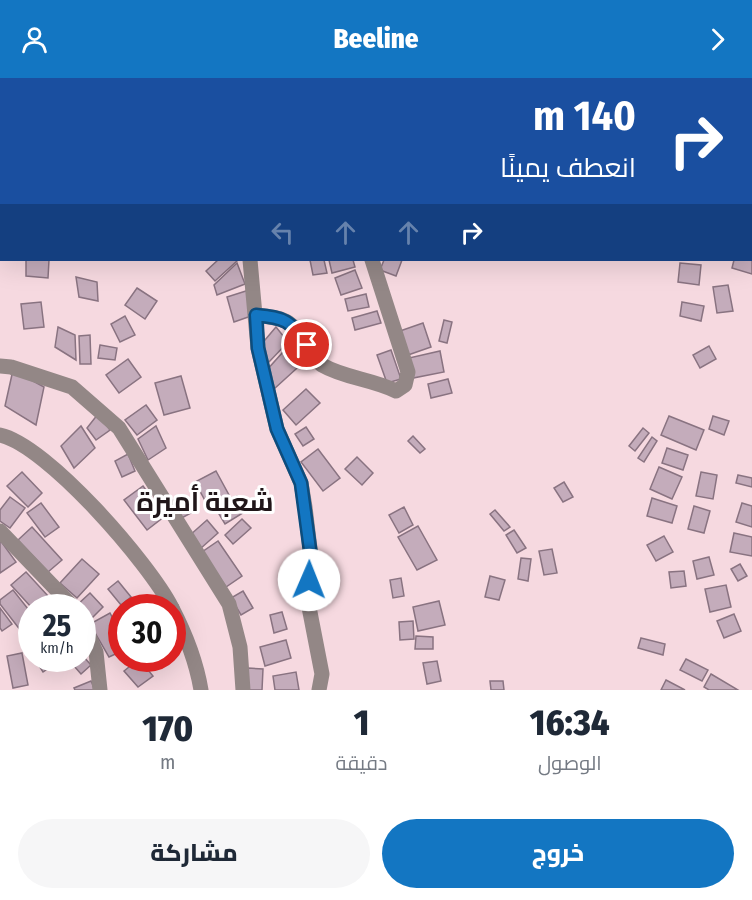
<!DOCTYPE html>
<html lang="ar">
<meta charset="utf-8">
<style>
:root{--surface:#fff;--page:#f6f6f7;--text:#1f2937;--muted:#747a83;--accent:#1376c2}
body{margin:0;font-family:"Fira Sans Condensed",Cairo,sans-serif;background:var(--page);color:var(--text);direction:rtl;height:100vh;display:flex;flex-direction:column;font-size:22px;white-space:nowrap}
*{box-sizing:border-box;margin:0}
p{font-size:20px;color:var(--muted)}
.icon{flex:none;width:33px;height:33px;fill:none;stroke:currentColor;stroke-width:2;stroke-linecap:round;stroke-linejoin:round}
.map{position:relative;height:612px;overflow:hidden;direction:ltr}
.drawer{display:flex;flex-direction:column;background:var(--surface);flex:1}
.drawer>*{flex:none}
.guide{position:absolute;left:0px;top:0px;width:753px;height:183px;box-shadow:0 6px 24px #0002;direction:rtl;background:#1a4fa0;color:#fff;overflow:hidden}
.speed{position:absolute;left:18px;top:516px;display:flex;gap:12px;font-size:30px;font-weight:700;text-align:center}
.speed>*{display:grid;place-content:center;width:78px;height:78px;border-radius:50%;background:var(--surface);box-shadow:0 6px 24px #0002;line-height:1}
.speed small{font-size:15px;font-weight:400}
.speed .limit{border:9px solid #d22;background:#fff;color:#111}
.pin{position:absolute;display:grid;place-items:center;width:51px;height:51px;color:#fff;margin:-26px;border:3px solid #fff;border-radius:50%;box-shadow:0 2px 6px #0007}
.me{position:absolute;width:66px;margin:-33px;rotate:1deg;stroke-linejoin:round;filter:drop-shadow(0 0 4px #0008)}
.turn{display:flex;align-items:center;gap:21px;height:126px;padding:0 18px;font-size:27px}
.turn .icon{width:78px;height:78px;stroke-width:2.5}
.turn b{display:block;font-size:42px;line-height:51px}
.lanes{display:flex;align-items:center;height:57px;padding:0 18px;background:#0003;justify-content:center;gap:30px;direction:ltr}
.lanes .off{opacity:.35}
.eta{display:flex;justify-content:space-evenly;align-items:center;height:102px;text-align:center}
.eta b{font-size:36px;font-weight:800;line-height:42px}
.button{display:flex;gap:12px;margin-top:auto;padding:12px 18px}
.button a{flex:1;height:69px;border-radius:36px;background:var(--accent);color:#fff;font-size:24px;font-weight:800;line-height:69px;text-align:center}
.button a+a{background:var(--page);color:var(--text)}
header{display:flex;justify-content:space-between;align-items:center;height:78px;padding:0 18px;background:var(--accent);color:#fff;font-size:27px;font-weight:800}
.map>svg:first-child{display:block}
.building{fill:#c4acbb;stroke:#897381;stroke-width:1.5}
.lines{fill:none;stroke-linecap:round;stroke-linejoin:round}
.minor{stroke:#938786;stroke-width:15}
.route-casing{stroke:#0c4d7e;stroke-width:15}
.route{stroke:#1376c2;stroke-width:10}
.labels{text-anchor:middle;stroke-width:6;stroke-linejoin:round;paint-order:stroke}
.district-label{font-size:27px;font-weight:bold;fill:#201619;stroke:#fff}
</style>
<header><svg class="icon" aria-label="forward" viewBox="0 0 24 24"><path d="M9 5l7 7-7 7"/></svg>Beeline<svg class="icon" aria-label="person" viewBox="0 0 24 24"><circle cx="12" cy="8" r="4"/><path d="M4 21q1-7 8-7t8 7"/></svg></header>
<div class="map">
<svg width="752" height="612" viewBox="0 0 752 612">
<rect width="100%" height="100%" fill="#f6d9e0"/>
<g class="building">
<polygon points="752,177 752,196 732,190 734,182 752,182"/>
<polygon points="26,182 49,182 48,200 26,198"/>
<polygon points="218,182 238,182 215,203 206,193"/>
<polygon points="310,182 324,182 327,195 313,197"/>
<polygon points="329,182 353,182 355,189 332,195"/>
<polygon points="384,182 402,182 396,198 380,192"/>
<polygon points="237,185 245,206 217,217 214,207"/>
<polygon points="680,185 701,187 699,207 678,204"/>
<polygon points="355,192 362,210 341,217 335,200"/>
<polygon points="76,199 97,204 98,223 79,219"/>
<polygon points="728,207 733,233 717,235 713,209"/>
<polygon points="137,210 157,223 145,241 125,227"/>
<polygon points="249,212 254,237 234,244 227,219"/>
<polygon points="366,216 369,229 348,233 345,221"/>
<polygon points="41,224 44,249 24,251 21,226"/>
<polygon points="682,224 704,228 701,243 680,238"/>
<polygon points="377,233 381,245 355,252 352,240"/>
<polygon points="125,238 135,257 120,264 111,246"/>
<polygon points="444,242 452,244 447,265 439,263"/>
<polygon points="423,245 431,269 408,277 400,253"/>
<polygon points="58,249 75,257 76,282 55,269"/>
<polygon points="276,249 288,264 268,285 259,269"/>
<polygon points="90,257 91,286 80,286 79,258"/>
<polygon points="292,264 307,281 274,311 266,293"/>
<polygon points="100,267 117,270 115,282 98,280"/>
<polygon points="709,268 716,281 700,290 693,277"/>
<polygon points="391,272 401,301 387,305 377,277"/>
<polygon points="440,273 444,294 413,300 409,280"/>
<polygon points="128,281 141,299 119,315 106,297"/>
<polygon points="13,292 44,309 36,347 5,328"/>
<polygon points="181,298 190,330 164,337 155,305"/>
<polygon points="448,301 452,315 431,320 428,306"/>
<polygon points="306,311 320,325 296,347 283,332"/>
<polygon points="146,327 157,342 137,357 125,342"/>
<polygon points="98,336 110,352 96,362 87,350"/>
<polygon points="669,338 704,352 696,372 661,357"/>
<polygon points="713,338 729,343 724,357 709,351"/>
<polygon points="81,348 95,370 74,390 61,368"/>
<polygon points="156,348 166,370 148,382 138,361"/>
<polygon points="306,349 314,361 303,368 295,356"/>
<polygon points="643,350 649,355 635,373 629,368"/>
<polygon points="413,358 425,371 420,375 408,363"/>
<polygon points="652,359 657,363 644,384 638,380"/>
<polygon points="667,370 688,377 683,392 662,385"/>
<polygon points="318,371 340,400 323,413 301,384"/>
<polygon points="128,376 135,393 122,399 115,383"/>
<polygon points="357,379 373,395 362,407 345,391"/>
<polygon points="659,389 682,399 672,421 650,411"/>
<polygon points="216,393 229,417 208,428 195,404"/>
<polygon points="22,394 42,415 28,429 7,408"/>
<polygon points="701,394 717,397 713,421 696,418"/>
<polygon points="738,397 752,400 752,409 736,405"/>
<polygon points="564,404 573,419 563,424 554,410"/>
<polygon points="143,408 165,438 147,452 124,422"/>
<polygon points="181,418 191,435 178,442 169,425"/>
<polygon points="237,418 246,433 225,446 216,431"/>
<polygon points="10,419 25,430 10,450 0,443 0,432"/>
<polygon points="652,420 677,428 672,445 647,438"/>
<polygon points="41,425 59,449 45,459 27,435"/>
<polygon points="742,425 752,428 752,449 736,444"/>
<polygon points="694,428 710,433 704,455 688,451"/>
<polygon points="404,429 413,447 399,455 389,437"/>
<polygon points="495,432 510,449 504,453 490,436"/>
<polygon points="242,441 251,450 233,466 225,457"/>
<polygon points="207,442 218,455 200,471 189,458"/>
<polygon points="418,448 437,482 417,492 398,459"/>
<polygon points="32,449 62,482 48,494 18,462"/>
<polygon points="514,452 526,470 517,475 506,457"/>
<polygon points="734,455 752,459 752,478 730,474"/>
<polygon points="664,458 673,474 656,483 647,467"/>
<polygon points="0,462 16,484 0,495"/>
<polygon points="218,463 242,498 226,509 202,474"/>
<polygon points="552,471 557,495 544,497 539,473"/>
<polygon points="709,479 714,497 697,501 693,483"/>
<polygon points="521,480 531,481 528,503 518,501"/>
<polygon points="82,481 99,496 77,520 60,505"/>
<polygon points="740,486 747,498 738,503 731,491"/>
<polygon points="684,493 686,508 671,510 669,494"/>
<polygon points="26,494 59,530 32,530 11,507"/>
<polygon points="490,498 505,502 499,522 485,519"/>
<polygon points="401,500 404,518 393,520 390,502"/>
<polygon points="118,503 131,519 121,527 108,511"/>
<polygon points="726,507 731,529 710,534 705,511"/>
<polygon points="13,512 32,536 32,545 21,553 0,526 0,522"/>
<polygon points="243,513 253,530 241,537 231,520"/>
<polygon points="90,515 103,529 90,542 82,534 82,530 76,528"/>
<polygon points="439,523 445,547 418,553 413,529"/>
<polygon points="0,530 12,546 2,553 0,550"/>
<polygon points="282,534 287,551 274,555 270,537"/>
<polygon points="110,535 122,557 122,573 109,579 90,546"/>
<polygon points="734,536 741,553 724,560 717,543"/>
<polygon points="413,543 414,561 400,562 399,544"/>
<polygon points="32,552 32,577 20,560"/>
<polygon points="416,558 433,559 433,571 415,571"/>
<polygon points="641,560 665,566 663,577 638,570"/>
<polygon points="286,562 291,580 265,588 260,569"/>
<polygon points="22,575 28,607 13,610 7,578"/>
<polygon points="82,577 91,587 81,596 67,580 82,580"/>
<polygon points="34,580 62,580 62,581 43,594"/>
<polygon points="139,581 153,598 138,609 124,593"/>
<polygon points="686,581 708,592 702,603 680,592"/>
<polygon points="437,583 441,603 427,606 423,585"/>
<polygon points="248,590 263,591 262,612 246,612"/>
<polygon points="296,594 299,612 275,612 273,598"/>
<polygon points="711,596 738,612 709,612 704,609"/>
<polygon points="666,602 685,612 661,612"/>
<polygon points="91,603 95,612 75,612 74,610"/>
<polygon points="490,603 503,603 504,612 491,612"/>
</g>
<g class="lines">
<g class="minor">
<polyline points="128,0 133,2"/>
<polyline points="154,0 155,2"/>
<polyline points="206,0 206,2"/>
<polyline points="106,2 113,0"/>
<polyline points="0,12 2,12"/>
<polyline points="0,106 2,106"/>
<polyline points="250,182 258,270 277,351 301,405 305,429 311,479 308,524 322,596 319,612"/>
<path d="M256,237C291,241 291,243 310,272C314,277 317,284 322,287C344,300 372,301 396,313L405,307L408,294L372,182"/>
<polyline points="0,288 11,289 72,309 119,350 229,526 240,569 243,612"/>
<path d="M0,357C47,367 150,486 172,530"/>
<polyline points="0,453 74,530"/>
<path d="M172,530C186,557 196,582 201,612"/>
<polyline points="82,543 96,574 100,612"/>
</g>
</g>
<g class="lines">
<defs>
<path id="route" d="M307,267C290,242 285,240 256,237L258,270L277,351L301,405L311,479L309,502"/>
</defs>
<use href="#route" class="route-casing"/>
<use href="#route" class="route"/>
</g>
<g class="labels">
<g class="district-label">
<text x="205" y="433">شعبة أميرة</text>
</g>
</g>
</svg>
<div class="speed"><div>25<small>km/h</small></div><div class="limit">30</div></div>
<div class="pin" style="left:307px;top:267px;background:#d93025"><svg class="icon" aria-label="arrive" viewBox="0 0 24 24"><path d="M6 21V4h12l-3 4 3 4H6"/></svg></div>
<svg class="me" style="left:309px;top:502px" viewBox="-20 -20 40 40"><circle r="19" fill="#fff"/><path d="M0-13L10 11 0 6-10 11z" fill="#1376c2"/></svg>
<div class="guide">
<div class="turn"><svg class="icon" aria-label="right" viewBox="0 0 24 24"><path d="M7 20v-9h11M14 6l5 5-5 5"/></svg><div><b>140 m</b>انعطف يمينًا</div></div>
<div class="lanes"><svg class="icon off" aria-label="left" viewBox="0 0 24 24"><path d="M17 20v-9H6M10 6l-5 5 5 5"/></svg><svg class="icon off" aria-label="ahead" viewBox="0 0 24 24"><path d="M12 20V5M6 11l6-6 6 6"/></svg><svg class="icon off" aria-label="ahead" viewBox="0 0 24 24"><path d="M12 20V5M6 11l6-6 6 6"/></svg><svg class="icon" aria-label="right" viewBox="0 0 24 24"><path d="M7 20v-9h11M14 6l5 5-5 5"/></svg></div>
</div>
</div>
<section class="drawer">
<div class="eta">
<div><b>16:34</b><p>الوصول</p></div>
<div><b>1</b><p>دقيقة</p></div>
<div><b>170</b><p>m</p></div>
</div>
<div class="button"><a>خروج</a><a>مشاركة</a></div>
</section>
